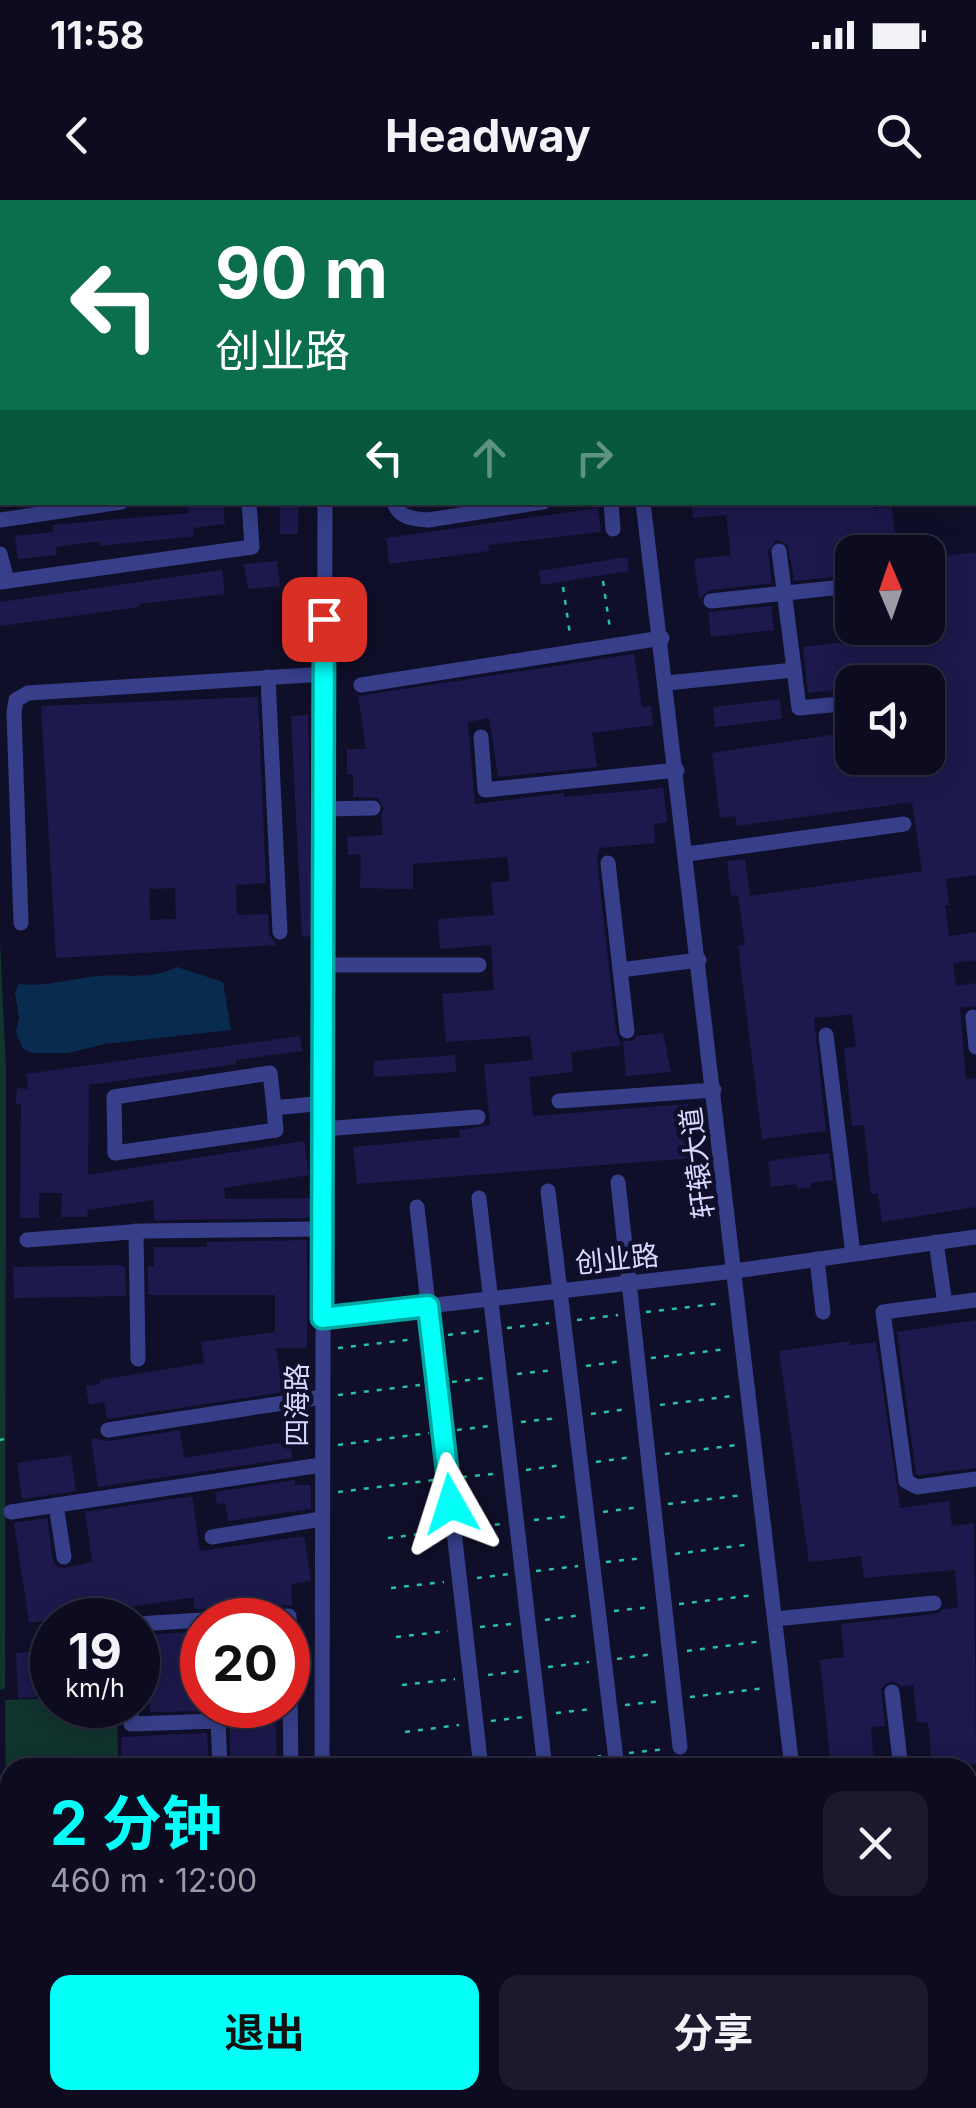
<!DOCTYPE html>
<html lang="zh">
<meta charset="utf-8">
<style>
:root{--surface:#0c0b20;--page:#1a192d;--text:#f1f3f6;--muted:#9a9ba5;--line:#2c2b3e;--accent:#03fff8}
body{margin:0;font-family:Inter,"Noto Sans SC",sans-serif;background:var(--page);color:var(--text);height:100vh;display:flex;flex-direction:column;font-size:38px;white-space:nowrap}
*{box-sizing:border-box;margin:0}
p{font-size:32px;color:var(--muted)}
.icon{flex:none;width:55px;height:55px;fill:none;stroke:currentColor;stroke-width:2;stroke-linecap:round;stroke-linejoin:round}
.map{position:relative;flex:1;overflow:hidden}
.panel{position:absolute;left:0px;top:1558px;width:978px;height:352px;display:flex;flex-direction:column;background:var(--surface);border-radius:30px 30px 0 0;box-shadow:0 5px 25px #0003,0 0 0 2px var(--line)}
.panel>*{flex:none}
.hud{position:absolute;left:0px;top:0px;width:978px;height:305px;box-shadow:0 5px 25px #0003,0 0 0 2px var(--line);background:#0b6e4f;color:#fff;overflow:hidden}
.needle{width:65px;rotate:358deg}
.buttons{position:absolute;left:835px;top:335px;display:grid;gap:20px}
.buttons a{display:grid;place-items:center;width:110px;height:110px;border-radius:20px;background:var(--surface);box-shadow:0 5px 25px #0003,0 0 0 2px var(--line);font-size:50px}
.speed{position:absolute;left:30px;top:1398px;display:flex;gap:20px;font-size:50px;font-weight:700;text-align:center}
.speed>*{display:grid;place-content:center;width:130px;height:130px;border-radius:50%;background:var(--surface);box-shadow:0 5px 25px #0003,0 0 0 2px var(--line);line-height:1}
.speed small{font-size:25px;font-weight:400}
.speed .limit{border:15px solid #d22;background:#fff;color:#111}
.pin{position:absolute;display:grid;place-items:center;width:85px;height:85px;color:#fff;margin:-42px;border-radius:20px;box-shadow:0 5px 15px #0006}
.me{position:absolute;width:110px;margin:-55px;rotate:354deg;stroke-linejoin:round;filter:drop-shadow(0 0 8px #0008)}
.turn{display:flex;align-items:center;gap:35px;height:210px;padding:0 50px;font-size:45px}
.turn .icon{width:130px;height:130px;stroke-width:2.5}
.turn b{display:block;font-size:70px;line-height:85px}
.lanes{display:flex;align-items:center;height:95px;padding:0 50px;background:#0003;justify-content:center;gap:50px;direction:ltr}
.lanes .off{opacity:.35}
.round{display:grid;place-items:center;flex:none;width:105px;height:105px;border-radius:20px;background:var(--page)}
.head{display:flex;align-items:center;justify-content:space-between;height:170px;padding:0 50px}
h1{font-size:60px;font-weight:700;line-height:75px;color:var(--accent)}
.primary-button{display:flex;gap:20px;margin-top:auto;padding:20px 50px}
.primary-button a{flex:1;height:115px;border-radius:20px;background:var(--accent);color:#111;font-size:40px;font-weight:700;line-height:115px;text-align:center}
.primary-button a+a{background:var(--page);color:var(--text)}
.status{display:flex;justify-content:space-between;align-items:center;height:70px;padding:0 50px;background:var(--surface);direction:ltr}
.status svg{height:28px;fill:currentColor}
header{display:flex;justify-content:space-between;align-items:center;height:130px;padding:0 50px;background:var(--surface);font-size:45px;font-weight:700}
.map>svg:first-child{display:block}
.green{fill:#11342e}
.water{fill:#092b4e}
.building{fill:#1d194c;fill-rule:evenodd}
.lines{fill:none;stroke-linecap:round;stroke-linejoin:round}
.path{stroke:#28c2a5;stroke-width:2.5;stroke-dasharray:5 8;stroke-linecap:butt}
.minor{stroke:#373f8b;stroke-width:15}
.route-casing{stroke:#02a6a1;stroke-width:25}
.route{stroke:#03fff8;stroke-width:18}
.labels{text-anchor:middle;stroke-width:9;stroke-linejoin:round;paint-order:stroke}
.street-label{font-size:28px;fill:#d7d8ff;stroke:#100f2a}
</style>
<div class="status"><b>11:58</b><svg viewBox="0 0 49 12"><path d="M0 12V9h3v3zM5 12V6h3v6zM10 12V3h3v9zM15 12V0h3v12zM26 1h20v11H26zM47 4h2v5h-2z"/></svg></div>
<header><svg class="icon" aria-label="back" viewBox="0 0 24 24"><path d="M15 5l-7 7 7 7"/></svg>Headway<svg class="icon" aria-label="search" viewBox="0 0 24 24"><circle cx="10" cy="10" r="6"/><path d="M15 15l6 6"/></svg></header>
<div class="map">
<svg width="976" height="1908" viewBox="0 0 976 1908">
<rect width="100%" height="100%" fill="#100f2a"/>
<g class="green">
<polygon points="0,741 6,870 5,1489 0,1490"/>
<polygon points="52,1498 52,1505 117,1505 118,1567 10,1568 10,1720 7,1720 5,1500"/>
</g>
<path class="water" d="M177,767L223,782L231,830L105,844L68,853H32L23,849L16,832L19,817L15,793L19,784C47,787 69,779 98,776C123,774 154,780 177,767Z"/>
<g class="building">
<polygon points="223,302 225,324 193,328 194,336 100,346 99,341 56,347 57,355 18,359 15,336 53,332 52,325 189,313 188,307"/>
<rect x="280" y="302" width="18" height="32"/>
<polygon points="691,302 873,302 874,309 892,307 895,336 900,335 902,352 852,352 852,375 794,381 788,345 777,340 768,351 772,383 710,390 699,399 694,359 731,355 726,315 693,318"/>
<polygon points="598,308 601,332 488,345 489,351 389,364 386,338"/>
<polygon points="976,352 976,675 946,679 949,705 945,705 949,736 976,732 976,760 953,763 956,786 976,783 976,806 960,808 966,879 976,878 976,1007 882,1022 878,994 871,994 864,925 852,926 844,848 856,847 852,814 814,818 826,931 762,939 738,746 745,745 738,695 731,696 727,661 745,659 750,696 922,671 912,602 737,626 735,616 720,618 712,553 844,533 847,559 928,558 928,521 937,519 932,478 852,482 852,488 808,493 803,447 900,435 899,428 928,428 928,358"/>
<polygon points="627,357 629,371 541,385 539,371"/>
<polygon points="277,361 280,386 248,389 244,364"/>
<polygon points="222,370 225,394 139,404 140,407 0,426 0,402"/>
<polygon points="771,406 774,430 711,437 708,412"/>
<polygon points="634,454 642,507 651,506 653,525 592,533 597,567 498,577 489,518 468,522 475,604 564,593 564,597 663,588 667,622 654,624 655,643 600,648 597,659 616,832 621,845 571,852 573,872 529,877 533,916 688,904 692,958 357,984 353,947 460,937 459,930 490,925 484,865 533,860 530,836 446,842 442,794 494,790 491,745 440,749 438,719 494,715 491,683 510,681 507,657 413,664 413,689 360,688 361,654 348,655 347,637 383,635 381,615 384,609 378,598 353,597 353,574 347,574 347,549 366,549 358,496"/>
<path d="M258,497L266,683L236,685L237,715L268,714L269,734L276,745L56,758L41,506ZM175,688L176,719L150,720L149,689Z"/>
<polygon points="780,499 782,519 715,527 713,507"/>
<polygon points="308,515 313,736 302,737 291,516"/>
<polygon points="663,833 671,872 626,876 623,841 633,841 637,836"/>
<polygon points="300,836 302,851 236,860 236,864 89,885 88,975 304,941 309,975 224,988 225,999 312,998 312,1018 154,1020 153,1000 88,1010 87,1017 61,1017 62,993 39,993 39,1018 20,1018 21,904 16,904 17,888 28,889 26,874"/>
<polygon points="455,855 456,872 374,877 373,861"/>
<polygon points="829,953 833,980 811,983 811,987 797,989 796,984 771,987 768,961"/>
<polygon points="307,1040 307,1148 276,1148 283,1192 107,1219 104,1202 89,1205 86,1186 100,1184 100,1180 204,1163 201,1142 275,1132 275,1095 148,1095 148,1066 154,1066 154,1047 207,1047 207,1042"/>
<polygon points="121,1065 125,1067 126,1096 14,1098 13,1067"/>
<polygon points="976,1120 976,1268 919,1275 916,1274 897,1132"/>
<polygon points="850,1141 850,1145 876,1142 900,1308 949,1301 952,1326 974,1323 976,1564 932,1567 928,1522 917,1523 913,1485 901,1486 892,1481 881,1488 885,1526 871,1527 874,1568 831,1568 820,1460 844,1457 841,1424 935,1414 944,1409 958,1407 955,1370 864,1378 861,1356 809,1362 779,1151"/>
<polygon points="180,1230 184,1258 290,1241 292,1258 98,1287 91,1238 110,1241"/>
<polygon points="71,1255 76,1291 22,1299 17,1263"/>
<polygon points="295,1280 295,1285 311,1285 311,1309 228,1321 225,1303 217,1304 215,1292"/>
<polygon points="192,1296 200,1351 304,1336 311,1381 291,1384 292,1405 194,1409 194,1397 29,1423 14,1323 47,1318 53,1360 57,1367 65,1368 92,1362 85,1312"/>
<polygon points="202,1431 202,1505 275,1505 277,1568 231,1568 229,1521 222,1511 150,1512 147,1435"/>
<polygon points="52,1451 52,1496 18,1498 16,1453"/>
<polygon points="207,1533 209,1568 171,1568 170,1557 122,1559 121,1537"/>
</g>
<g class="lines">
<g class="path">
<polyline points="0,74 2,74"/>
<polyline points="603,381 610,429"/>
<polyline points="563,387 570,434"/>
<polyline points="646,1112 723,1103"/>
<polyline points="577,1120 618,1115"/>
<polyline points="507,1128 549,1123"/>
<polyline points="448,1135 479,1131"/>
<polyline points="338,1148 415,1139"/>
<polyline points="651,1158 727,1149"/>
<polyline points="586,1166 623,1161"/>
<polyline points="517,1174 554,1170"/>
<polyline points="452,1182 484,1178"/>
<polyline points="338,1195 420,1185"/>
<polyline points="660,1205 732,1196"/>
<polyline points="591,1214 628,1209"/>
<polyline points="521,1222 558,1218"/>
<polyline points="457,1230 489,1226"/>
<polyline points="0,1240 4,1239"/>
<polyline points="338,1245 429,1233"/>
<polyline points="665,1254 737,1245"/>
<polyline points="596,1262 633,1257"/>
<polyline points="526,1270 563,1265"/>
<polyline points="462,1277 494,1274"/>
<polyline points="338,1292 434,1280"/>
<polyline points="668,1304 744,1295"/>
<polyline points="603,1312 640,1307"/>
<polyline points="534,1320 571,1316"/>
<polyline points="469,1328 501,1324"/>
<polyline points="388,1338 437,1332"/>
<polyline points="675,1354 752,1344"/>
<polyline points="606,1362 643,1358"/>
<polyline points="536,1371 578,1366"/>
<polyline points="477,1378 509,1374"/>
<polyline points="391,1388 444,1382"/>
<polyline points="679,1404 755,1395"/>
<polyline points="614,1411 651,1407"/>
<polyline points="545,1420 582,1415"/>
<polyline points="480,1427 512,1424"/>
<polyline points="396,1437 448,1431"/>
<polyline points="687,1451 763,1441"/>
<polyline points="617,1459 654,1454"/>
<polyline points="548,1467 589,1462"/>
<polyline points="488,1475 520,1471"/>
<polyline points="402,1485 455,1479"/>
<polyline points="690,1497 766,1488"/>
<polyline points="625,1505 662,1501"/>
<polyline points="556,1513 592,1509"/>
<polyline points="491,1521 523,1517"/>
<polyline points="405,1532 459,1525"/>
<polyline points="629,1553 666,1549"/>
<polyline points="559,1561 601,1556"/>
<polyline points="508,1568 527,1565"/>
<polyline points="644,1900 645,1908"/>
</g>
<g class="minor">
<polyline points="605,0 605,2"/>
<polyline points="632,0 632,2"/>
<polyline points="747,0 747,2"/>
<polyline points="855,0 856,2"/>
<polyline points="326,2 326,0"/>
<polyline points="0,128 2,127"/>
<polyline points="975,150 976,150"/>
<polyline points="0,188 2,187"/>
<polyline points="0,253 2,253"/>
<path d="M394,302C398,318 414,319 428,320L543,302"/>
<polyline points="611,302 613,329"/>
<polyline points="643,302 792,1568"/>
<polyline points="0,320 121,302"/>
<polyline points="779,351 799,508 852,503"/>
<polyline points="0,354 7,381"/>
<polyline points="0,382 252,347 249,302"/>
<polyline points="711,401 852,386"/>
<polyline points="268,477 280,732"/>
<polyline points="667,483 794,470"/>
<polyline points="361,485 662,438"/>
<polyline points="481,537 485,590 677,570"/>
<polyline points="324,609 373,608"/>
<polyline points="687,654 904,624"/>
<polyline points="608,663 627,831"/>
<polyline points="21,723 14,512 16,500 28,493 325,474"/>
<polyline points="324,765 479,765"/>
<polyline points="620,770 699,760"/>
<polyline points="973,817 976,847"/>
<polyline points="826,835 853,1054"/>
<polyline points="559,901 714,890"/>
<polyline points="274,908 276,930 115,953 114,897 270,873 274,908 323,903"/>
<polyline points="323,929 478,917"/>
<polyline points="618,982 680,1547"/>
<polyline points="548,991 617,1568"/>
<polyline points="479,998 545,1568"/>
<polyline points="417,1007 481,1568"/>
<polyline points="136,1031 138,1159"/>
<polyline points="27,1040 143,1031 322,1029"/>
<polyline points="936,1042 945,1104"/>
<polyline points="817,1059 823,1112"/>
<polyline points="976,1100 883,1112 906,1281 917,1287 976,1279"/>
<polyline points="322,1118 735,1071 976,1037"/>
<polyline points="108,1230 322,1197"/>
<polyline points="56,1305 64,1357"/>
<polyline points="11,1312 321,1265"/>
<polyline points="212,1337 321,1319"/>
<polyline points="775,1419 934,1403"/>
<polyline points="211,1420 289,1416 291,1568"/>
<polyline points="138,1424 202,1420"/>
<polyline points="892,1492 901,1568"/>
<polyline points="131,1505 131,1524 218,1521 220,1568"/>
<polyline points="322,1568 325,302"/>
<polyline points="968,1640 976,1640"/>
<polyline points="828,1900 829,1908"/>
<polyline points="319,1908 319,1900"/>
</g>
</g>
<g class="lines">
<defs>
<polyline id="route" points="324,419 322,1118 428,1106 451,1304"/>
</defs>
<use href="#route" class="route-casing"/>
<use href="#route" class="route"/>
</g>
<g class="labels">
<g class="street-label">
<text transform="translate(697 963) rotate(-97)" y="10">轩辕大道</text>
<text transform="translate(617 1059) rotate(-6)" y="10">创业路</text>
<text transform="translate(297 1205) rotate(-90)" y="10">四海路</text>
</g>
</g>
</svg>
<div class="buttons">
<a><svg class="needle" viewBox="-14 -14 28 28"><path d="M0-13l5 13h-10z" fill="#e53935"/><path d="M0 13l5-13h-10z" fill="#9a9ba5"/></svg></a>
<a><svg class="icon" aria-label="sound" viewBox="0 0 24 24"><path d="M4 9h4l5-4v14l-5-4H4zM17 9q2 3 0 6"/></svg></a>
</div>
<div class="speed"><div>19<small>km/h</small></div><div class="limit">20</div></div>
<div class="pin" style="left:324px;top:419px;background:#d93025"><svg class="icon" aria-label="arrive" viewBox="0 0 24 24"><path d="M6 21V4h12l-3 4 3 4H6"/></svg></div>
<svg class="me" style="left:451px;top:1304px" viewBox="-20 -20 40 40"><path d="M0-17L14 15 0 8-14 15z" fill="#03fff8" stroke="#fff" stroke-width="4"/></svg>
<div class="hud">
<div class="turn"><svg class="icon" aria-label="left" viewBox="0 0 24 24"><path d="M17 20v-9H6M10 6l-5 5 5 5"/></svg><div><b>90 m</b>创业路</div></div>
<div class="lanes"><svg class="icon" aria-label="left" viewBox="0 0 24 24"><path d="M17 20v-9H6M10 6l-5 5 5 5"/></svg><svg class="icon off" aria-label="ahead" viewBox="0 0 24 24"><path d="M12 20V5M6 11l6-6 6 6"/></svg><svg class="icon off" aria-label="right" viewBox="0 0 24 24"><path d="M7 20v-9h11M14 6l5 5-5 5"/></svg></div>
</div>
<section class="panel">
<div class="head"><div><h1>2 分钟</h1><p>460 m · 12:00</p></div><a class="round"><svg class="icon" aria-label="close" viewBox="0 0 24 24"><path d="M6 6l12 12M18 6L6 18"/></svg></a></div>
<div class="primary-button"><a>退出</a><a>分享</a></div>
</section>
</div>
